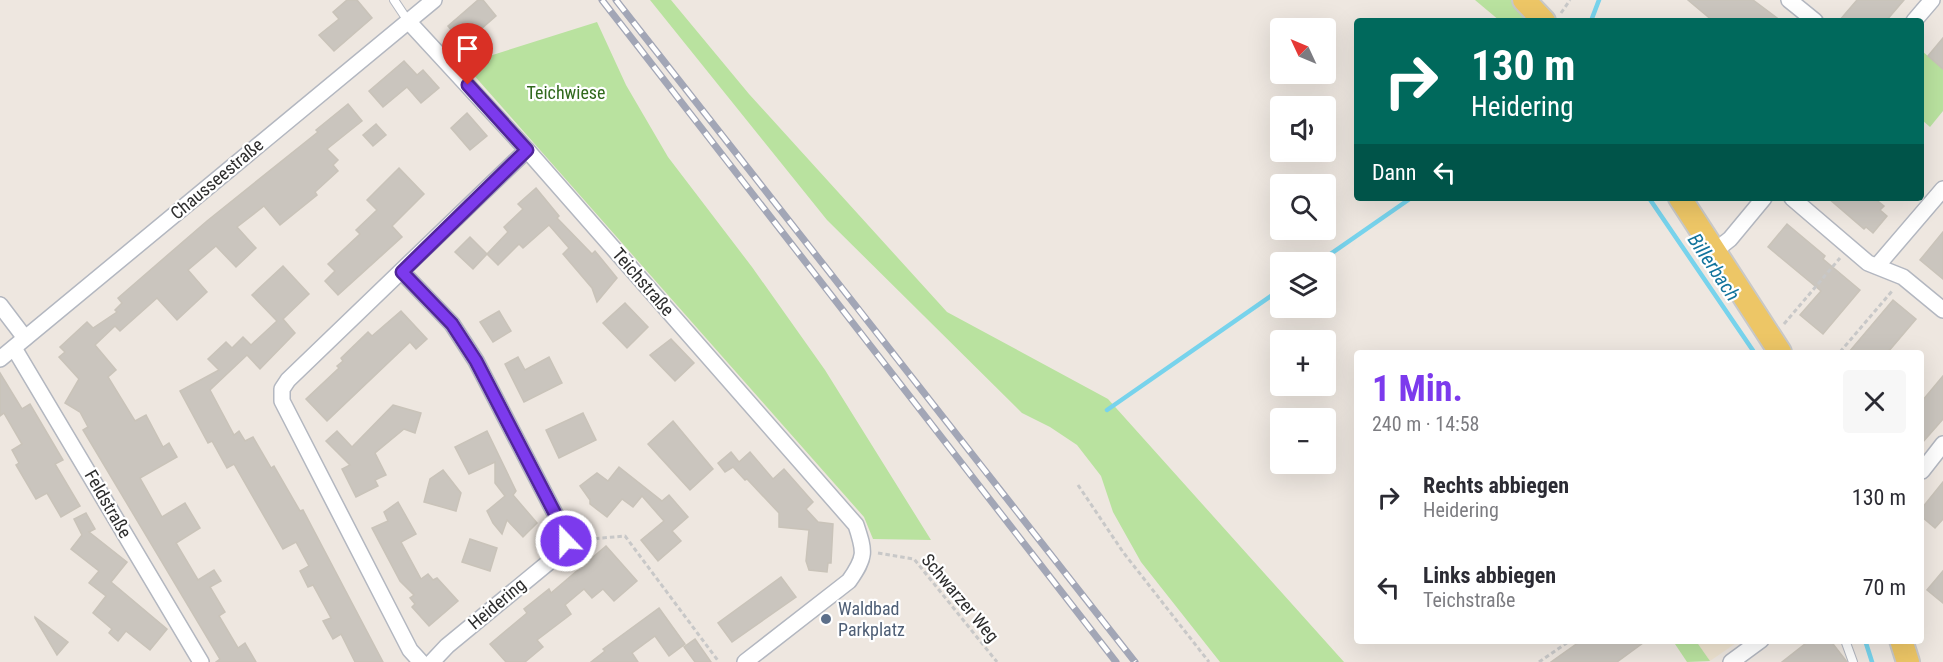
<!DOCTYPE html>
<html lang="de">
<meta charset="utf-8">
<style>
:root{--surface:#fff;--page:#f7f7f7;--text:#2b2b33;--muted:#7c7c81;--accent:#7c3aed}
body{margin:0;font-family:"Roboto Condensed",sans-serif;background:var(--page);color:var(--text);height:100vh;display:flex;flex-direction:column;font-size:22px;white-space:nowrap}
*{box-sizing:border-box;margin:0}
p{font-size:20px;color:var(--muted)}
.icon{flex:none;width:33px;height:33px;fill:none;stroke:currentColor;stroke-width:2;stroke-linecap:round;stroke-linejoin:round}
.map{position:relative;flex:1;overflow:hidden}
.drawer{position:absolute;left:1354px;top:350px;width:570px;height:294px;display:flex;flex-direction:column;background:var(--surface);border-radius:6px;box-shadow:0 6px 24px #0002}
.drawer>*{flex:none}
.top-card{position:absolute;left:1354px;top:18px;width:570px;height:183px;border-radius:6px;box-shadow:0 6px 24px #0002;background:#00695c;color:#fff;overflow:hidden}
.needle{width:39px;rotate:314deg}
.buttons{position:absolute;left:1270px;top:18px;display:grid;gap:12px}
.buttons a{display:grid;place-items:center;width:66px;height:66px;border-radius:6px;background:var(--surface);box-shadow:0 6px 24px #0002;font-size:30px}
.pin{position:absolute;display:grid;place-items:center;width:51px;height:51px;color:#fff;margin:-62px -26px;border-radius:50% 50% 50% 0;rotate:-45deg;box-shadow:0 0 6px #0007}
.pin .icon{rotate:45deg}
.me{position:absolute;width:66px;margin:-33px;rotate:338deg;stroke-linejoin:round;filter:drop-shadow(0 0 4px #0008)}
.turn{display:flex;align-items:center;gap:21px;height:126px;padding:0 18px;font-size:27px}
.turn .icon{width:78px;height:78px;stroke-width:2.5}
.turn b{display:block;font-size:42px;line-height:51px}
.then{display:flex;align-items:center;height:57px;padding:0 18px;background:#0003;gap:12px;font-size:22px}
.round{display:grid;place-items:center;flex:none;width:63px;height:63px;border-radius:6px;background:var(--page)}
.overview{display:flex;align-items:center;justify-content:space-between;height:102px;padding:0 18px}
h1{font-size:36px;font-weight:700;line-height:45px;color:var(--accent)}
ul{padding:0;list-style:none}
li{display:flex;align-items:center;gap:18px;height:90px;padding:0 18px}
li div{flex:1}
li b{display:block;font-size:22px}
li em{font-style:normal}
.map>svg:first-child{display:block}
.education{fill:#eee3d0}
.green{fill:#b9e29f}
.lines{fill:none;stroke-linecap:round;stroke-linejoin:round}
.stream{stroke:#77d3ec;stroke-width:4.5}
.building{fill:#cac5be;stroke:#c9c3b9;stroke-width:1.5}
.lane-casing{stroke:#b3b7c0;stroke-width:10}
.street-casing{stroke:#b3b7c0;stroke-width:18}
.primary-casing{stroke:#c8c8c8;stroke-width:26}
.path{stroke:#c8c8c8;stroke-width:3;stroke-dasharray:4.5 3;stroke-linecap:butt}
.lane{stroke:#fff;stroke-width:8}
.street{stroke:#fff;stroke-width:15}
.primary{stroke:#edc666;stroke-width:22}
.rail-casing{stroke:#a2a6b6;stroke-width:7}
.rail{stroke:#fff;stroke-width:4.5;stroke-dasharray:14;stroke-linecap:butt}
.route-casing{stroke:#51269a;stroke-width:15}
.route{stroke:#7c3aed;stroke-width:10}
.service-dot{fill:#5c6f8a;stroke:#fff;stroke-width:2}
.labels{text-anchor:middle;stroke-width:4.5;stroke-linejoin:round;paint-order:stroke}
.park-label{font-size:18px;fill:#31691d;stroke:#fff}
.street-label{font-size:18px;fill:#2d2d2d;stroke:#fff}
.service-label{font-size:18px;fill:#4e5e75;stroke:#fff;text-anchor:start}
.water-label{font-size:20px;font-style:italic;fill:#12749c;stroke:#fff}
</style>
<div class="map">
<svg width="1943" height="662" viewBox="0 0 1943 662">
<rect width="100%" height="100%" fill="#eee7e0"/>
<polygon class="education" points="1696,641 1739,641 1710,661"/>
<g class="green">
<polygon points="650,0 671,0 749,94 947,312 1108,399 1344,662 1220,662 1141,562 1113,512 1101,476 1077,445 1050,427 1022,413 827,220"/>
<polygon points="1475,0 1512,0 1532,21 1500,21"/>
<polygon points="597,22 626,85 668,157 752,267 825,370 931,540 873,539 864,517 464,64"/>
<polygon points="1922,51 1943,69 1943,111 1930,127 1922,120"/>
<polygon points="1673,641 1696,641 1710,661 1687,662"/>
</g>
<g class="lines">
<g class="stream">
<polyline points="1591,21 1599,0"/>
<polyline points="1649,198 1754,352"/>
<polyline points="1319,262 1411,198"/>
<polyline points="1107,410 1281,289"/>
<polyline points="1865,640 1872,662"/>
</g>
</g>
<g class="building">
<polygon points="347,0 357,0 372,18 334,51 319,35 339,19 333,12"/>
<polygon points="478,0 483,0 496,16 464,44 448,26"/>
<polygon points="1688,0 1753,0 1781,21 1713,21"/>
<polygon points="1857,0 1904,0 1886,21 1839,21"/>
<polygon points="1943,38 1943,69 1928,56"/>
<polygon points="404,61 417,75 423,70 439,88 421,103 407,87 383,107 369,91"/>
<polygon points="348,104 362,121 327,149 338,160 333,165 338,171 315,192 317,195 280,225 264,206 237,227 256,248 236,267 216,246 188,270 207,292 177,320 157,298 120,331 115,326 95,345 116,370 108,377 135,421 146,415 163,447 169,443 177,457 140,478 162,517 185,503 200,528 176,543 198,580 214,570 221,581 210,587 225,612 219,616 238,648 245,643 256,662 216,662 220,659 83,430 88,427 80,412 65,403 79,379 59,357 65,352 60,347 87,322 93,328 117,312 115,310 122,303 118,298 207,221 318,132 316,130"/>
<polygon points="467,113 487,136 470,150 451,128"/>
<polygon points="376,124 386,135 373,146 363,135"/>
<polygon points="399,168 424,194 392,226 402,237 338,295 325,281 335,271 328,264 360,234 356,230 377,210 367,200"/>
<polygon points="536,188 559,216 557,218 592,254 595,251 617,278 597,302 592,288 563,254 569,248 549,225 523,248 519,244 498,265 487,254 508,232 504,227 523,209 518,204"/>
<polygon points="1828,198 1874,198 1884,206 1880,210 1887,216 1873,233 1866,227 1864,229"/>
<polygon points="1787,224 1825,256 1823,259 1860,290 1823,334 1800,315 1821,291 1768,247"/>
<polygon points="1943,232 1943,279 1920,260"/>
<polygon points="470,237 487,254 473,269 455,252"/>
<polygon points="283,266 309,294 283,319 295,333 260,369 247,355 210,390 234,435 239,431 245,441 253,437 271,468 274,466 300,511 303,510 383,662 355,662 341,634 333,639 323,621 331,618 313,585 308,587 300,571 309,566 296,542 283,549 234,464 227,468 212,441 208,443 180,391 219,370 208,359 226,342 232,348 243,337 251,345 277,321 252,295"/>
<polygon points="1893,300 1916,319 1888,352 1849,352"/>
<polygon points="625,303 648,327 627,348 603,323"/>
<polygon points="401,311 427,339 416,349 410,342 327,421 306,399 339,368 337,366 343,361 341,358 368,332 372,336"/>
<polygon points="499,311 511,331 493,342 480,322"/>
<polygon points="671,339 694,363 675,381 650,355"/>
<polygon points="518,357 525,370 549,357 562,383 524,402 505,364"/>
<polygon points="0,373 22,409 30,404 63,460 55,464 80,506 61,517 47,493 36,499 16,465 19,463 12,450 22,444 4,413 0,416"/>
<polygon points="1943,376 1943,419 1922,443 1922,401"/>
<polygon points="393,405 421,413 415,433 404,429 375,453 386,475 375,480 378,486 356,497 342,469 350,465 326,441 337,431 352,447"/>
<polygon points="583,413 596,440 559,458 546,430"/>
<polygon points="673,421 713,469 690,490 648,444"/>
<polygon points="487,431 516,491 513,495 537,523 523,537 507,520 502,534 493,523 487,511 505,496 495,483 495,462 469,474 455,447"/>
<polygon points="731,452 739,462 750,452 773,479 784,469 813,502 806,509 818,522 833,524 831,563 828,563 827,572 809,570 806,561 809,530 779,527 779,513 747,479 745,480 733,467 725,472 718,463"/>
<polygon points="619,467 662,501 669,495 688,517 672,531 681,541 658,561 641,540 664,521 642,496 633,507 622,499 607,517 590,504 590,500 580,486 597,473 608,481"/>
<polygon points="443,470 461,493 456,511 424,502 430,479"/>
<polygon points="1943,482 1943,519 1935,528 1922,517 1922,508"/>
<polygon points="398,502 416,534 401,542 421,579 428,574 433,580 437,578 458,601 429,626 412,607 415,604 410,598 414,595 400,581 372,528 388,521 384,512"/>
<polygon points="86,513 95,529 89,532 127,562 111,582 167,629 150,650 126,631 118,641 109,633 112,629 93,613 106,596 89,583 99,571 71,549 82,535 74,519"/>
<polygon points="470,539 497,548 490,571 462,562"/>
<polygon points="606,546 637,581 614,601 603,589 592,598 584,589 565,605 571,614 537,640 543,647 525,662 506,662 490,644 527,613 524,609 549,589 551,593"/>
<polygon points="1943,571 1943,603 1927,590"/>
<polygon points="781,577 796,597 732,642 718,623"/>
<polygon points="659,608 685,644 669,656 655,636 632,653 638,662 591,662 605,651 603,649"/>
<polygon points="35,617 68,642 57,655 35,618"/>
<polygon points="695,639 711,662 695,662 684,647"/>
<polygon points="1582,640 1647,640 1617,662 1551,662"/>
<polygon points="1810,640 1830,640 1847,662 1782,662"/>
</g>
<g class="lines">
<defs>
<g id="lane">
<polyline points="394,0 408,21"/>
<polyline points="1845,640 1853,662"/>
</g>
<g id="street">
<polyline points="1789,0 1815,21"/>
<path d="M408,21L527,150L856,525C865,552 866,557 849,581L745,662"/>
<polyline points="1914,21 1932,0"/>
<polyline points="1792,198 1868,263 1903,277 1943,310"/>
<polyline points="1716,250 1730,239 1764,198"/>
<polyline points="1877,266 1943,189"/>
<polyline points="402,272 452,324 476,361 563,529 566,541 560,553 447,646 432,662"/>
<polyline points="0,305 25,338"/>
<polyline points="14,348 201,662"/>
<polyline points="0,359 434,0"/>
<polyline points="1922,471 1943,444"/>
<polyline points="421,662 410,650 282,401 282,389 288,380 527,150"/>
<polyline points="1731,662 1761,640"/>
</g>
<g id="primary">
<polyline points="1524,0 1544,21"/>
<polyline points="1680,198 1780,352"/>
<polyline points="1901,640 1908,662"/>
</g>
</defs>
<use href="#lane" class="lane-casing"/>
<use href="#street" class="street-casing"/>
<use href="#primary" class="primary-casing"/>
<g class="path">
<polyline points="1561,13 1570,0"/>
<polyline points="1784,324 1840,258"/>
<polyline points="1840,352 1893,290"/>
<polyline points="1078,485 1123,552 1209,662"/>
<polyline points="580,540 625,536 719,662"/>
<polyline points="878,553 914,559 997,662"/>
<polyline points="1539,662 1571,640"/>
</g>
<use href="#lane" class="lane"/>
<use href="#street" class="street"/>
<use href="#primary" class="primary"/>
<defs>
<g id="rail">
<polyline points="602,0 1116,662"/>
<polyline points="616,0 1135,662"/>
</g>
</defs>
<use href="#rail" class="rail-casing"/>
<use href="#rail" class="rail"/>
</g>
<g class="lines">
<defs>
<polyline id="route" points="468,85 527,150 402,272 452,324 476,361 563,529 566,541"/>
</defs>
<use href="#route" class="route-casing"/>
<use href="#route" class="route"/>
</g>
<circle class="service-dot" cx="826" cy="619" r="6"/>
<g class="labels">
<g class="park-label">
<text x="566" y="99">Teichwiese</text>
</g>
<g class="street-label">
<text transform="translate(217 179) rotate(-40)" y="6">Chausseestraße</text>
<text transform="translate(643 282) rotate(49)" y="6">Teichstraße</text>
<text transform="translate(108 504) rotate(60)" y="6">Feldstraße</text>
<text transform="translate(960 598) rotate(50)" y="6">Schwarzer Weg</text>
<text transform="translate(497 604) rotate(-40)" y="6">Heidering</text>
</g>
<g class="service-label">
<text x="838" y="615">Waldbad<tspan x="838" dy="21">Parkplatz</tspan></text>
</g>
<g class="water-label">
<text transform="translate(1714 267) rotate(56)" y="7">Billerbach</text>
</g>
</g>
</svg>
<div class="buttons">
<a><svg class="needle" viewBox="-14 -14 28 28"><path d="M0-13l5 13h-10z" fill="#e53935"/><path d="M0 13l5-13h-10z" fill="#7c7c81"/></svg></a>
<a><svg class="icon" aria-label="sound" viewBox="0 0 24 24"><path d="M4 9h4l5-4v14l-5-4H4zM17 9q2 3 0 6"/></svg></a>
<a><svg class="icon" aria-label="search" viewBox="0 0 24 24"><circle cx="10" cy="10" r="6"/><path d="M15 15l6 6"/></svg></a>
<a><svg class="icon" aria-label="layers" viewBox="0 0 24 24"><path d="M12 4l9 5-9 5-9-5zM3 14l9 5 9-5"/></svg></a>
<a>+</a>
<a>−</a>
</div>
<div class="pin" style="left:468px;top:85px;background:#d93025"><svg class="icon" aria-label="arrive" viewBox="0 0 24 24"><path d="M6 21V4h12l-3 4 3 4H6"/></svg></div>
<svg class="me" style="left:566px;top:541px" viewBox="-20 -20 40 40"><circle r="17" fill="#7c3aed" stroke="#fff" stroke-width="3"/><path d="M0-11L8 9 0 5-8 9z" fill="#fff"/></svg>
<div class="top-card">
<div class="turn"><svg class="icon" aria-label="right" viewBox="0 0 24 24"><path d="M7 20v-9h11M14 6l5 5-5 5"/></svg><div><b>130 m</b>Heidering</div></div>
<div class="then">Dann<svg class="icon" aria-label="left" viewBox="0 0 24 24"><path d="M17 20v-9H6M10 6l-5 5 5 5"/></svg></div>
</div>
<section class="drawer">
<div class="overview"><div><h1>1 Min.</h1><p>240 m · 14:58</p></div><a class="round"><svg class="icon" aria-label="close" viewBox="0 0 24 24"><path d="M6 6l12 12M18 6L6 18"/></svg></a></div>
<ul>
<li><svg class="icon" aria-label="right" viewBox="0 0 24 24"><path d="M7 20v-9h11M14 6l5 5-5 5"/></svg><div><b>Rechts abbiegen</b><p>Heidering</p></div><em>130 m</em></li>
<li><svg class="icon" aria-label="left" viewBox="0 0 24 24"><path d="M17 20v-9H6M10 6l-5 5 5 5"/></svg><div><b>Links abbiegen</b><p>Teichstraße</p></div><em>70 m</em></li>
</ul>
</section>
</div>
